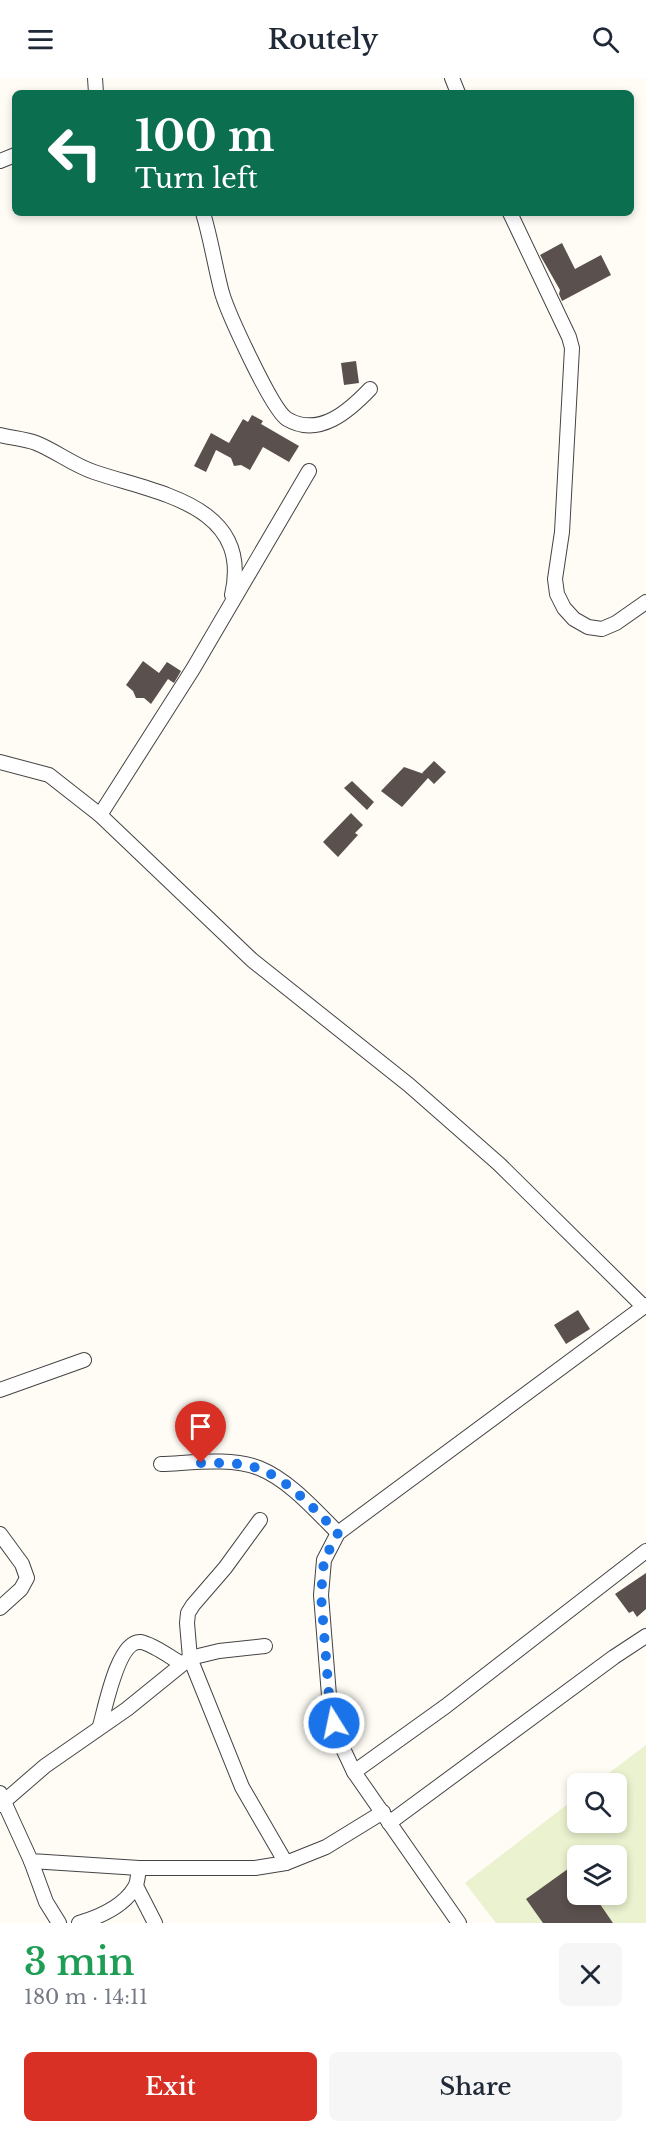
<!DOCTYPE html>
<meta charset="utf-8">
<style>
:root{--surface:#fff;--page:#f6f6f7;--text:#1f2937;--muted:#747a83;--accent:#d93025}
body{margin:0;font-family:"Libre Baskerville",serif;background:var(--page);color:var(--text);height:100vh;display:flex;flex-direction:column;font-size:22px;white-space:nowrap}
*{box-sizing:border-box;margin:0}
p{font-size:20px;color:var(--muted)}
.icon{flex:none;width:33px;height:33px;fill:none;stroke:currentColor;stroke-width:2;stroke-linecap:round;stroke-linejoin:round}
.map{position:relative;height:1845px;overflow:hidden}
.details{display:flex;flex-direction:column;background:var(--surface);flex:1}
.details>*{flex:none}
.guide{position:absolute;left:12px;top:12px;width:622px;height:126px;border-radius:9px;box-shadow:0 3px 9px #0003;background:#0b6e4f;color:#fff;overflow:hidden}
.controls{position:absolute;left:567px;top:1695px;display:grid;gap:12px}
.controls a{display:grid;place-items:center;width:60px;height:60px;border-radius:9px;background:var(--surface);box-shadow:0 3px 9px #0003;font-size:30px}
.pin{position:absolute;display:grid;place-items:center;width:51px;height:51px;color:#fff;margin:-62px -26px;border-radius:50% 50% 50% 0;rotate:-45deg;box-shadow:0 0 6px #0007}
.pin .icon{rotate:45deg}
.me{position:absolute;width:66px;margin:-33px;rotate:350deg;stroke-linejoin:round;filter:drop-shadow(0 0 4px #0008)}
.turn{display:flex;align-items:center;gap:21px;height:126px;padding:0 24px;font-size:27px}
.turn .icon{width:78px;height:78px;stroke-width:2.5}
.turn b{display:block;font-size:42px;line-height:51px}
.round{display:grid;place-items:center;flex:none;width:63px;height:63px;border-radius:9px;background:var(--page)}
.summary{display:flex;align-items:center;justify-content:space-between;height:102px;padding:0 24px}
h1{font-size:36px;font-weight:600;line-height:45px;color:#1e9e55}
.cta{display:flex;gap:12px;margin-top:auto;padding:12px 24px}
.cta a{flex:1;height:69px;border-radius:9px;background:var(--accent);color:#fff;font-size:24px;font-weight:600;line-height:69px;text-align:center}
.cta a+a{background:var(--page);color:var(--text)}
header{display:flex;justify-content:space-between;align-items:center;height:78px;padding:0 24px;background:var(--surface);font-size:27px;font-weight:600}
.map>svg:first-child{display:block}
.pitch{fill:#eaf2cf;fill-rule:evenodd}
.building{fill:#5a504d}
.lines{fill:none;stroke-linecap:round;stroke-linejoin:round}
.minor-casing{stroke:#444;stroke-width:16}
.minor{stroke:#fff;stroke-width:14}
.route{stroke:#1a73e8;stroke-width:10;stroke-dasharray:0 18}
</style>
<header><svg class="icon" aria-label="menu" viewBox="0 0 24 24"><path d="M4 6h16M4 12h16M4 18h16"/></svg>Routely<svg class="icon" aria-label="search" viewBox="0 0 24 24"><circle cx="10" cy="10" r="6"/><path d="M15 15l6 6"/></svg></header>
<div class="map">
<svg width="646" height="1845" viewBox="0 0 646 1845">
<rect width="100%" height="100%" fill="#fffcf5"/>
<path class="pitch" d="M646,1667V1845H496L465,1805L577,1719L578,1744H616V1706L596,1705ZM578,1778H616V1816H578Z"/>
<g class="building">
<polygon points="562,165 575,191 601,177 611,197 562,223 559,216 560,212 540,177"/>
<polygon points="356,283 359,305 344,307 341,285"/>
<polygon points="252,337 263,343 261,346 299,368 289,384 263,369 250,392 241,387 234,388 231,380 216,372 206,394 194,388 211,355 229,365 243,341 248,344"/>
<polygon points="143,583 159,595 167,584 181,593 174,605 168,601 151,626 144,620 136,620 133,613 126,607"/>
<polygon points="434,683 446,694 434,706 428,700 402,729 381,713 404,689 424,696 422,695"/>
<polygon points="352,703 374,724 367,732 344,710"/>
<polygon points="351,735 363,747 355,755 358,757 338,779 323,764"/>
<polygon points="578,1232 590,1251 566,1266 554,1247"/>
<polygon points="646,1495 646,1531 637,1539 633,1533 629,1535 615,1516"/>
<polygon points="572,1788 578,1795 578,1816 593,1816 613,1845 543,1845 526,1821"/>
</g>
<g class="lines">
<defs>
<g id="minor">
<polyline points="95,0 96,15"/>
<polyline points="452,0 458,15"/>
<polyline points="0,83 15,77"/>
<path d="M203,135C211,161 215,189 222,215C228,235 272,332 287,341C319,360 349,333 370,311"/>
<polyline points="510,135 569,259 572,270 562,454 555,501 557,516 564,530 574,541 588,549 602,551 616,545 646,524"/>
<path d="M0,357C12,360 25,361 36,365C56,373 73,387 94,394C155,415 253,426 232,517"/>
<polyline points="0,684 49,697 100,737 252,882 409,1007 499,1086 644,1229"/>
<polyline points="100,737 193,591 309,393"/>
<polyline points="0,1312 84,1282"/>
<path d="M161,1386C191,1385 230,1379 259,1390C289,1402 315,1432 338,1455"/>
<polyline points="260,1442 225,1490 193,1527 188,1535 187,1545 190,1580 242,1709 286,1785"/>
<polyline points="0,1456 22,1486 27,1500 21,1511 0,1530"/>
<path d="M100,1648C105,1631 118,1561 141,1564C155,1567 171,1580 182,1586"/>
<polyline points="354,1694 446,1628 646,1473"/>
<polyline points="0,1715 31,1783 139,1790 255,1790 286,1785 326,1769 383,1734"/>
<polyline points="0,1727 45,1688 127,1631 190,1580 219,1573 265,1568"/>
<polyline points="389,1745 614,1579 646,1558"/>
<polyline points="31,1783 46,1824 59,1845"/>
<polyline points="136,1808 155,1845"/>
<path d="M79,1845C99,1839 124,1828 135,1809C138,1804 138,1795 139,1790"/>
<polyline points="459,1845 354,1694 338,1660 330,1630 321,1517 324,1482 338,1455 646,1227"/>
</g>
</defs>
<use href="#minor" class="minor-casing"/>
<use href="#minor" class="minor"/>
</g>
<g class="lines">
<path class="route" d="M201,1385C220,1385 239,1384 257,1390C286,1399 317,1434 338,1455L324,1482L321,1517L330,1630L334,1645"/>
</g>
</svg>
<div class="controls">
<a><svg class="icon" aria-label="search" viewBox="0 0 24 24"><circle cx="10" cy="10" r="6"/><path d="M15 15l6 6"/></svg></a>
<a><svg class="icon" aria-label="layers" viewBox="0 0 24 24"><path d="M12 4l9 5-9 5-9-5zM3 14l9 5 9-5"/></svg></a>
</div>
<div class="pin" style="left:201px;top:1385px;background:#d93025"><svg class="icon" aria-label="arrive" viewBox="0 0 24 24"><path d="M6 21V4h12l-3 4 3 4H6"/></svg></div>
<svg class="me" style="left:334px;top:1645px" viewBox="-20 -20 40 40"><circle r="17" fill="#1a73e8" stroke="#fff" stroke-width="3"/><path d="M0-11L8 9 0 5-8 9z" fill="#fff"/></svg>
<div class="guide">
<div class="turn"><svg class="icon" aria-label="left" viewBox="0 0 24 24"><path d="M17 20v-9H6M10 6l-5 5 5 5"/></svg><div><b>100 m</b>Turn left</div></div>
</div>
</div>
<section class="details">
<div class="summary"><div><h1>3 min</h1><p>180 m · 14:11</p></div><a class="round"><svg class="icon" aria-label="close" viewBox="0 0 24 24"><path d="M6 6l12 12M18 6L6 18"/></svg></a></div>
<div class="cta"><a>Exit</a><a>Share</a></div>
</section>
